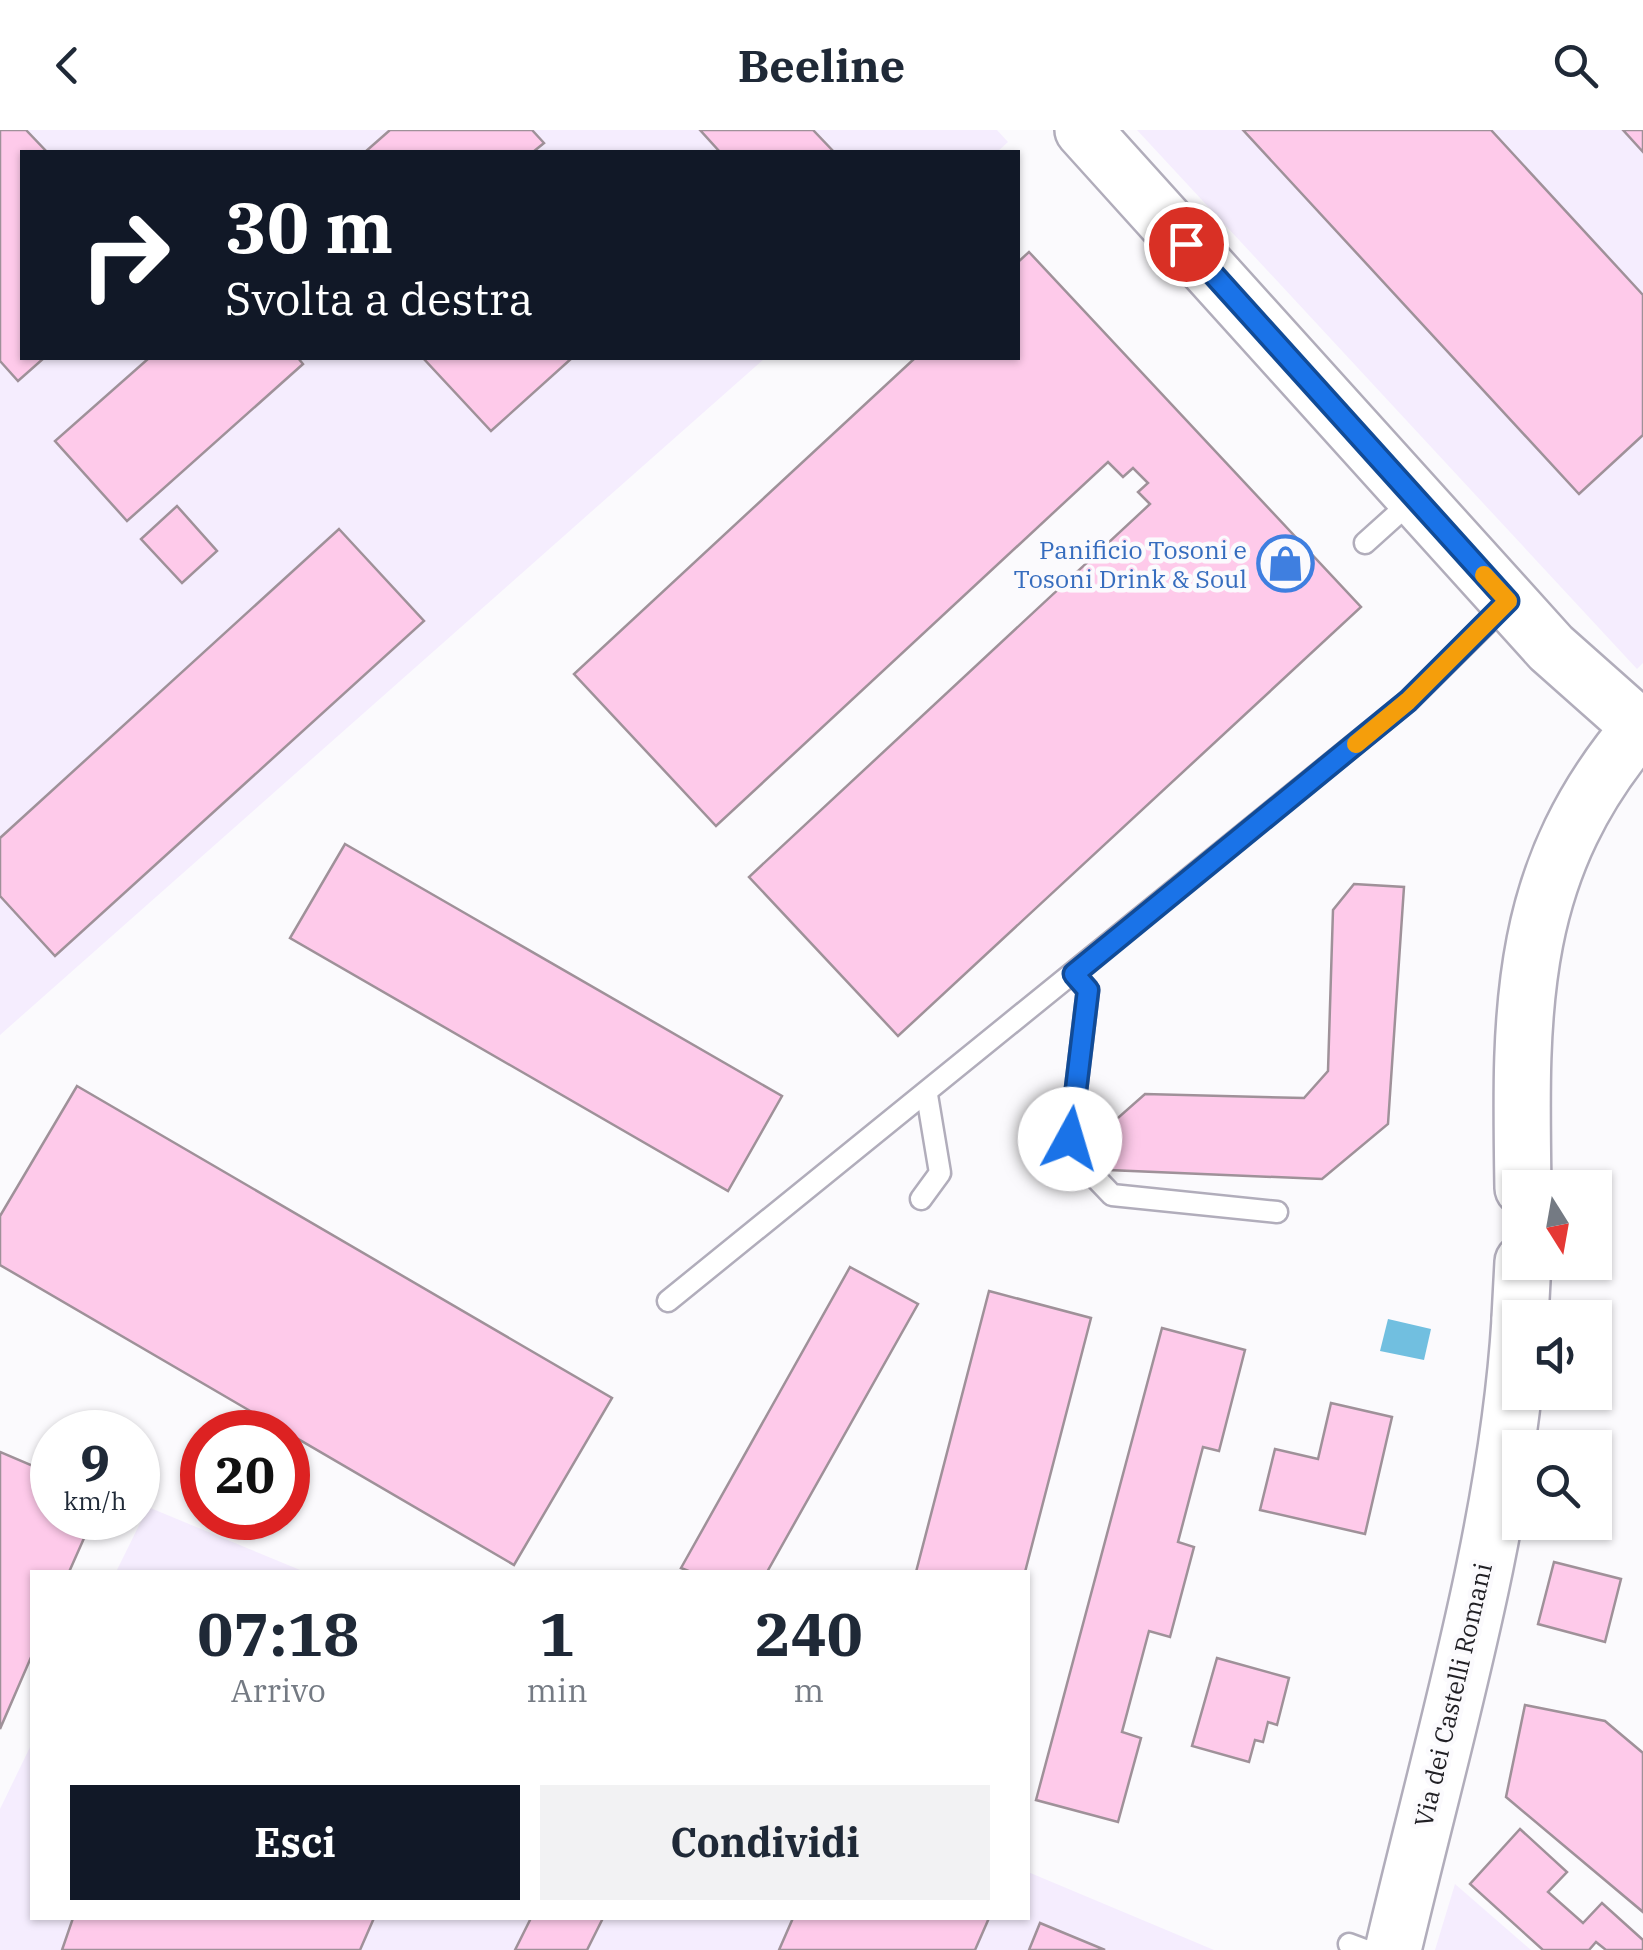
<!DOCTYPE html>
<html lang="it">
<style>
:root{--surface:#fff;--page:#f2f2f3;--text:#1f2937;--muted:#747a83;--accent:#111827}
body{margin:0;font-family:"IBM Plex Serif",serif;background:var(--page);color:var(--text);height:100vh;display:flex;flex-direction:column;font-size:38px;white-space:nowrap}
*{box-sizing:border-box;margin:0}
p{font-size:32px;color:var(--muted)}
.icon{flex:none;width:55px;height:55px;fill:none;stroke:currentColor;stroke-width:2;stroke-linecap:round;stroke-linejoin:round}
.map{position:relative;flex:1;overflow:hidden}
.panel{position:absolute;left:30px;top:1440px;width:1000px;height:350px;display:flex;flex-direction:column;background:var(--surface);border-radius:0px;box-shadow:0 2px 8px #0004}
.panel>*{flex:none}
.guide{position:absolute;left:20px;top:20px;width:1000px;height:210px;border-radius:0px;box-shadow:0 2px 8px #0004;background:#111827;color:#fff;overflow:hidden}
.needle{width:65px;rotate:169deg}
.tools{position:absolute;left:1502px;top:1040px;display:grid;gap:20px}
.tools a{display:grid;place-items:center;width:110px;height:110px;border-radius:0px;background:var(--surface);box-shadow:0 2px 8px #0004;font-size:50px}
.speed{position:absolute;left:30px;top:1280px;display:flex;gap:20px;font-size:50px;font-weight:700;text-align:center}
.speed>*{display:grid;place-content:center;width:130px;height:130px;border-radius:50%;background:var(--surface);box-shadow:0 2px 8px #0004;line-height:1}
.speed small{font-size:25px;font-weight:400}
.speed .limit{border:15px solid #d22;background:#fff;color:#111}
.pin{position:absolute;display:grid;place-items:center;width:85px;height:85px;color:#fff;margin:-42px;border:5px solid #fff;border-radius:50%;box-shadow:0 2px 10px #0007}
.me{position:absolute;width:110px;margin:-55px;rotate:6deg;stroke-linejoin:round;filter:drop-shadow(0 0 8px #0008)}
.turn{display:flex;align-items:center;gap:35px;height:210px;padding:0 40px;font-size:45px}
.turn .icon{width:130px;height:130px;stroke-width:2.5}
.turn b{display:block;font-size:70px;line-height:85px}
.eta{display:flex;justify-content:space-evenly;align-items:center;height:170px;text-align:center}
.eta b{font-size:60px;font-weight:700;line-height:70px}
.button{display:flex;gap:20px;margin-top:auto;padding:20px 40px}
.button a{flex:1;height:115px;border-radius:0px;background:var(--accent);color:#fff;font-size:40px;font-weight:700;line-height:115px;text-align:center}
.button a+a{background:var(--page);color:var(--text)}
header{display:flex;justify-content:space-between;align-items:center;height:130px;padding:0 40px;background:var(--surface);font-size:45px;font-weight:700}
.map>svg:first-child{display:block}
.industrial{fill:#f5edfe}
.water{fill:#71bfe0}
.building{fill:#fecaea;stroke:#9f9199;stroke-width:2.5}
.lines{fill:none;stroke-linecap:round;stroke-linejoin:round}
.lane-casing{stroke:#b1adbb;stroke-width:25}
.secondary-casing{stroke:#b1adbb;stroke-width:60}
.lane{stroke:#fff;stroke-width:20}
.secondary{stroke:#fff;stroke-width:55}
.route-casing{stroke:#114b97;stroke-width:25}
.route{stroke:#1a73e8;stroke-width:18}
.slow{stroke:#f59e0b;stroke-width:18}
.labels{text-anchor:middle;stroke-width:9;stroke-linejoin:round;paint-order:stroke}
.shop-label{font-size:25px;fill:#366cbe;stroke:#fbfafd;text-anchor:end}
.street-label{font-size:25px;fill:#201f24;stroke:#fbfafd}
</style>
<header><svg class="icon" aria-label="back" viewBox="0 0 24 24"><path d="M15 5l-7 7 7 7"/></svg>Beeline<svg class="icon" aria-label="search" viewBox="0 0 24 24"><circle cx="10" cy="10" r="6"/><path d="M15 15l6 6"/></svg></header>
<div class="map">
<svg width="1643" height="1820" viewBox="0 0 1643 1820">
<rect width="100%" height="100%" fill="#fbfafd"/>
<g class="industrial">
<polygon points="0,0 997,0 1008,12 997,22 22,22 22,228 765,228 0,905"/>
<polygon points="1137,0 1643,0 1643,533 1637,539"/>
<polygon points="148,1377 305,1442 116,1442"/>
<polygon points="32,1613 32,1788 1028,1788 1028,1742 1214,1820 0,1820 0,1679"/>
<polygon points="1455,1754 1531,1820 1435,1820"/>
</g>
<polygon class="water" points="1388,1189 1431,1199 1424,1230 1380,1221"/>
<g class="building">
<polygon points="0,0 26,0 47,22 22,22 22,228 44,228 18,251 0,231"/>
<polygon points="390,0 532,0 544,13 533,22 365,22"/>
<polygon points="700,0 813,0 834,22 720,22"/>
<polygon points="1243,0 1491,0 1643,165 1643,305 1579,364"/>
<polygon points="1623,0 1643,0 1643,22"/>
<polygon points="1029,122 1361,477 898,906 749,747 1150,374 1138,362 1148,353 1133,338 1123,347 1108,332 716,696 574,544 915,228 1018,228 1018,132"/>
<polygon points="149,228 298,228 303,234 127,391 55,311"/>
<polygon points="423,228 572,228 491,301"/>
<polygon points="177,376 217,421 182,453 141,409"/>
<polygon points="339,399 424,491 55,826 0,766 0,708"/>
<polygon points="345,714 782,966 728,1061 290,808"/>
<polygon points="1354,754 1404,757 1388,994 1322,1049 1109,1040 1111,994 1145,964 1304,968 1328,941 1333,780"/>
<polygon points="77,956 612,1268 514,1435 0,1135 0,1086"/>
<polygon points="850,1137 918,1174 767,1442 691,1442 681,1438"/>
<polygon points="989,1161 1091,1188 1025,1442 916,1442"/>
<polygon points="1162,1198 1245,1220 1219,1321 1203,1317 1178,1412 1194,1417 1170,1507 1149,1501 1122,1602 1141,1608 1118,1692 1036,1670"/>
<polygon points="1331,1273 1392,1287 1365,1404 1260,1380 1275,1319 1318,1329"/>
<polygon points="0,1322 52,1344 52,1388 93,1388 69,1442 32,1442 32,1525 0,1599"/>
<polygon points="1554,1432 1621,1449 1605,1512 1538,1494"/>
<polygon points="1217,1528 1289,1548 1277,1595 1268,1592 1263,1612 1255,1610 1249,1632 1192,1616"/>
<polygon points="1525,1575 1605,1591 1643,1623 1643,1782 1506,1667"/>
<polygon points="1520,1699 1567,1742 1548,1762 1583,1793 1602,1773 1643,1810 1643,1820 1606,1820 1596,1812 1589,1820 1543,1820 1470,1754"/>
<polygon points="73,1788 374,1788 360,1820 62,1820"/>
<polygon points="531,1788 603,1788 587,1820 515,1820"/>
<polygon points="793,1788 989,1788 975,1820 779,1820"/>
<polygon points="1040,1793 1105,1820 1029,1820"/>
</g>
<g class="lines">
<defs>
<g id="lane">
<polyline points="1365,413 1415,368"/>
<polyline points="1074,844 1088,860 1070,1009 1089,1041 1112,1065 1277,1082"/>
<polyline points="921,1069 940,1043 927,965"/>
<polyline points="668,1171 1408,571 1507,473"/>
<polyline points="1349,1814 1365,1820"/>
</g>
<g id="secondary">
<polyline points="1083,0 1551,518 1640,597"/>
<path d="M1523,1058C1520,878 1517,739 1643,594"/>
<polyline points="1520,1188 1523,1132"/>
<path d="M1393,1820C1441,1616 1507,1399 1520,1190"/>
</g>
</defs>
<use href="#lane" class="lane-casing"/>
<use href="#secondary" class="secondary-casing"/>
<use href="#lane" class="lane"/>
<use href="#secondary" class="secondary"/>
</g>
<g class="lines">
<defs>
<polyline id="route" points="1070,1009 1088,860 1074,844 1408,571 1508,471 1186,114"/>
</defs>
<use href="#route" class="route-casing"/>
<use href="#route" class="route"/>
<polyline class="slow" points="1356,614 1408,571 1508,471 1484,445"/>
</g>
<defs>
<symbol id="shop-ring" viewBox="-11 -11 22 22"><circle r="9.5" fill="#fbfafd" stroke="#3f7fe0" stroke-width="1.5"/><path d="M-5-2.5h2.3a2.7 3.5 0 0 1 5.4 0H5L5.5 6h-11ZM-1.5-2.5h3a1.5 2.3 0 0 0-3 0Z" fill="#3f7fe0"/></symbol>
</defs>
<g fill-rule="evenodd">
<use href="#shop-ring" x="1254" y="402" width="63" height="63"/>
</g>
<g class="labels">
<g class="shop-label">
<text x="1247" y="429">Panificio Tosoni e<tspan x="1247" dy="29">Tosoni Drink &amp; Soul</tspan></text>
</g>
<g class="street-label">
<text transform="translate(1453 1565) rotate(-77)" y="9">Via dei Castelli Romani</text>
</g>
</g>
</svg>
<div class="tools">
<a><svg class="needle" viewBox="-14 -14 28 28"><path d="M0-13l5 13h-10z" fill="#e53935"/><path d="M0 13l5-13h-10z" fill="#747a83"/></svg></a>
<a><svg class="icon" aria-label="sound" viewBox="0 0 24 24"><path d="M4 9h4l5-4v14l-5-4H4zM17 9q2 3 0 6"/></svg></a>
<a><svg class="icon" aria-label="search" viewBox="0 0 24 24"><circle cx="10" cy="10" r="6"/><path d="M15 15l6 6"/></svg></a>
</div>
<div class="speed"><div>9<small>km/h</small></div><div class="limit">20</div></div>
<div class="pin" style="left:1186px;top:114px;background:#d93025"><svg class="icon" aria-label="arrive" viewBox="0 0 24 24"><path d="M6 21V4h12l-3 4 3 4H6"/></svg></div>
<svg class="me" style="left:1070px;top:1009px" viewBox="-20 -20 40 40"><circle r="19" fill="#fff"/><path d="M0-13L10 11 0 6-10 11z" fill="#1a73e8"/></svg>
<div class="guide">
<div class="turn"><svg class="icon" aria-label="right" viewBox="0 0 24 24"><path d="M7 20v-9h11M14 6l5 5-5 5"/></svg><div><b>30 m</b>Svolta a destra</div></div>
</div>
<section class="panel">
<div class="eta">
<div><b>07:18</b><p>Arrivo</p></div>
<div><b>1</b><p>min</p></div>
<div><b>240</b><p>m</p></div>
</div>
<div class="button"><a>Esci</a><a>Condividi</a></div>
</section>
</div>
